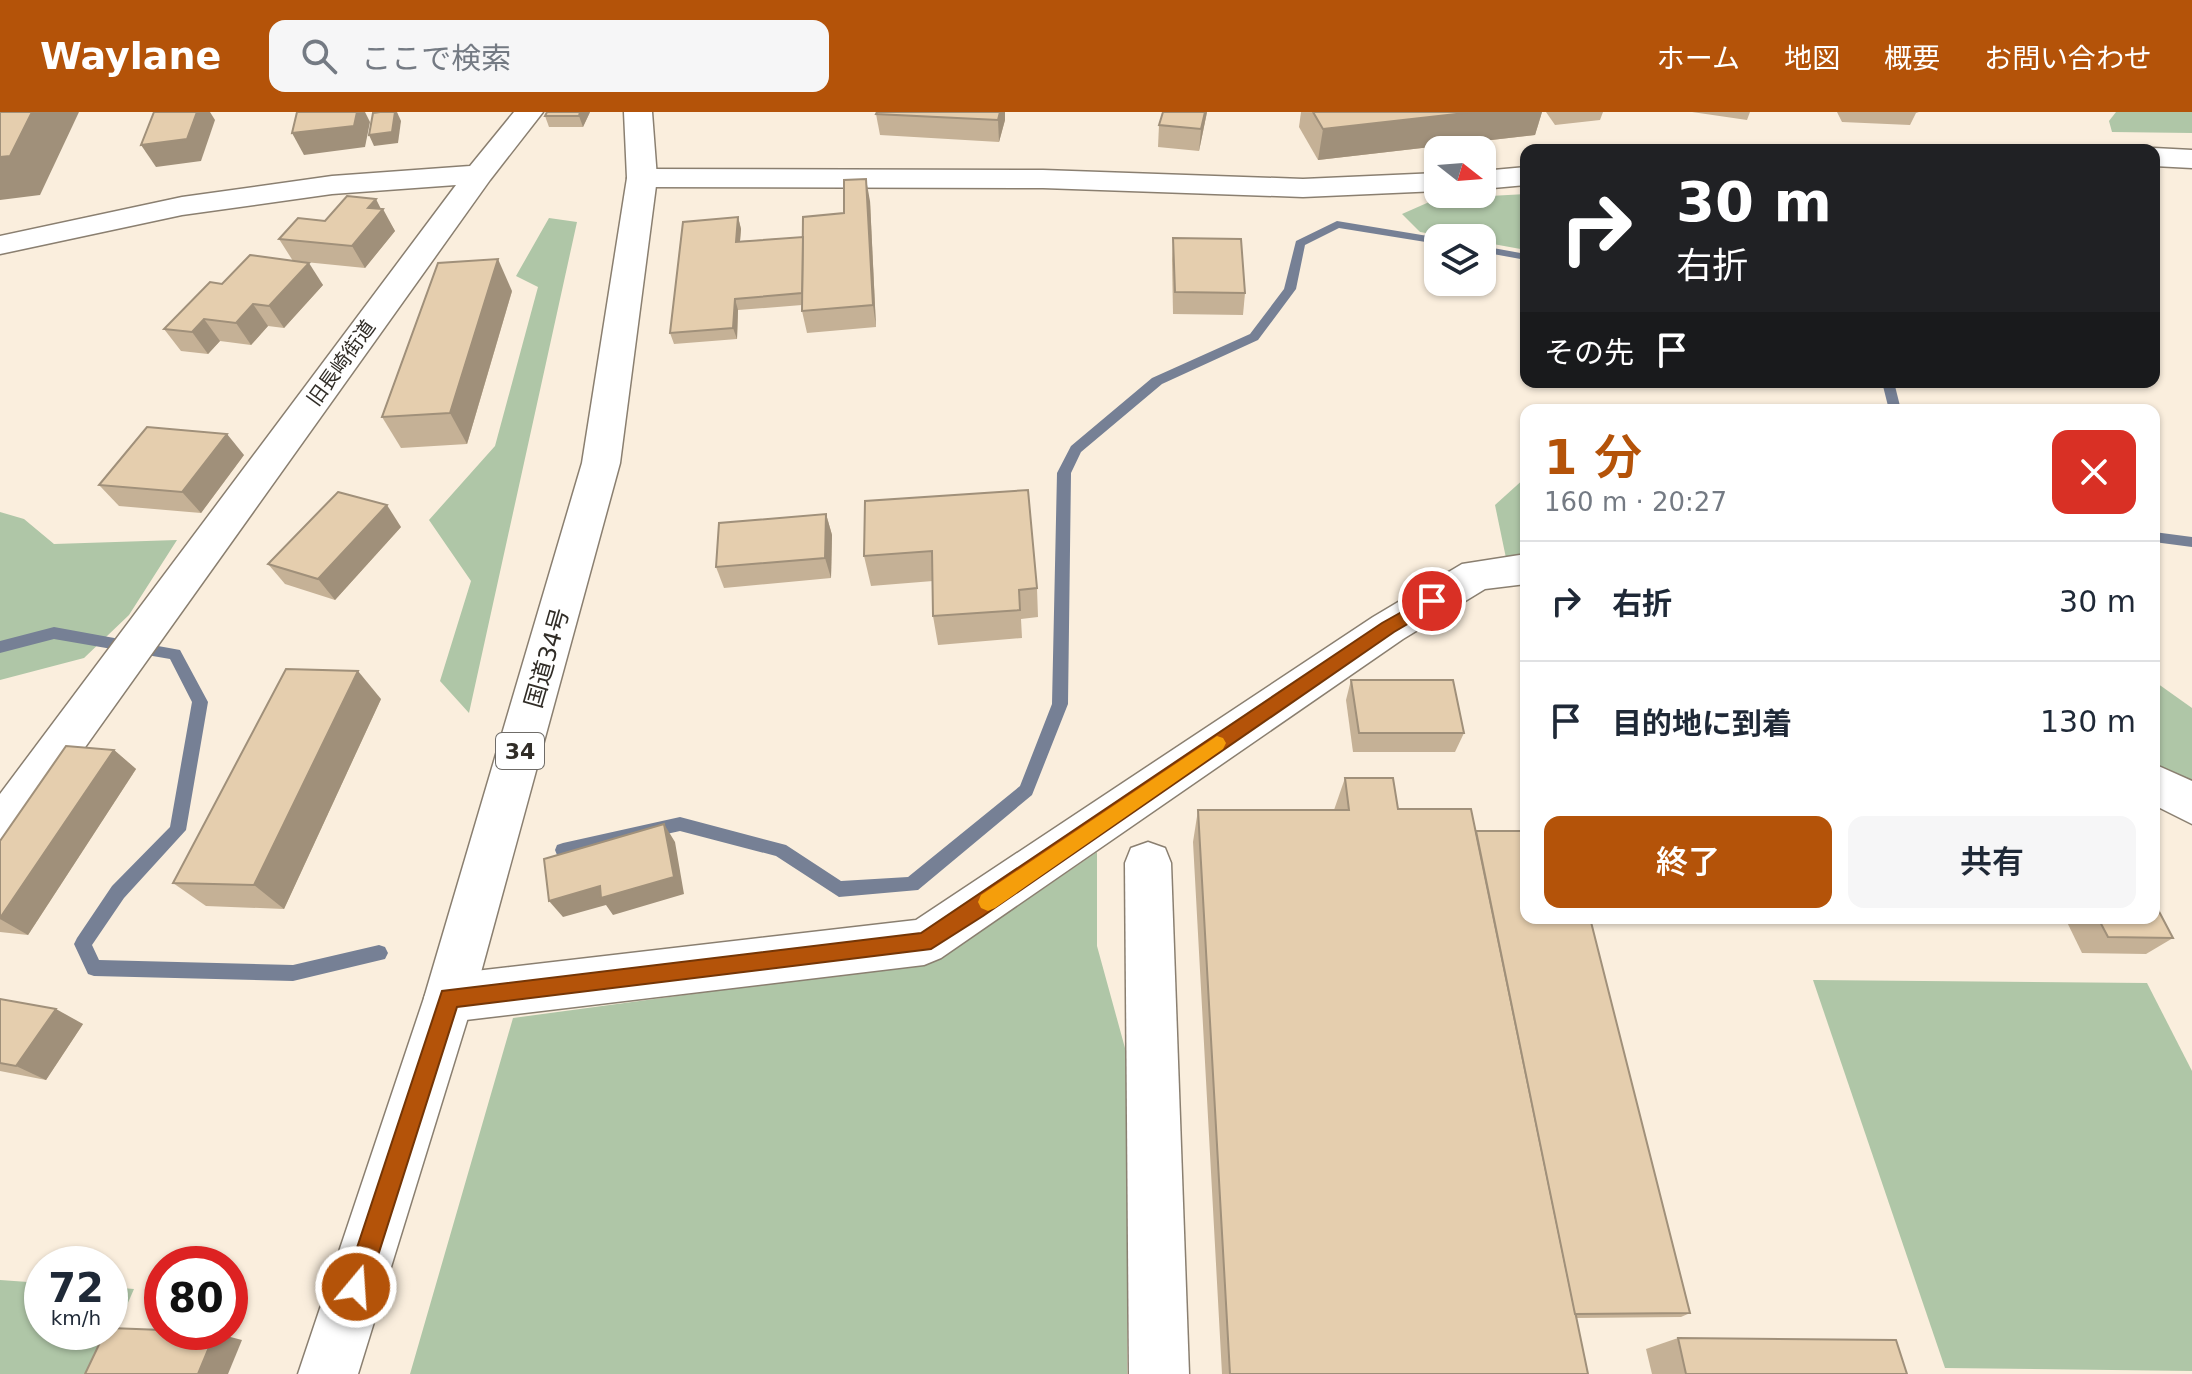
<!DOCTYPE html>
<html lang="ja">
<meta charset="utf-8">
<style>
:root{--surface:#fff;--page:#f6f6f7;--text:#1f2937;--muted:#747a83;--line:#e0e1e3;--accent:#b45309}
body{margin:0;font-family:"DejaVu Sans","Noto Sans JP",sans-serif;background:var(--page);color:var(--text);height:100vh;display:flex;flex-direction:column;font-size:30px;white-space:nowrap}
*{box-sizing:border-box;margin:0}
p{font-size:26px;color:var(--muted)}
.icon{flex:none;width:44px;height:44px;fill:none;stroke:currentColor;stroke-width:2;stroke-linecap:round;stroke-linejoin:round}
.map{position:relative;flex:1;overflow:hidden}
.side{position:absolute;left:1520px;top:292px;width:640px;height:520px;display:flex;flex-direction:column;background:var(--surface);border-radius:16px;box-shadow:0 2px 6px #0004}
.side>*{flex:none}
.guide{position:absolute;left:1520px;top:32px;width:640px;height:244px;border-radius:16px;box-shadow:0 2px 6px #0004;background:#202124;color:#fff;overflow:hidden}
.needle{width:52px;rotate:107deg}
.buttons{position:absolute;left:1424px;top:24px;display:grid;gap:16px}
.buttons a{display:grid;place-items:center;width:72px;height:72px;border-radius:16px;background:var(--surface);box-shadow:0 2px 6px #0004;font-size:40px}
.speed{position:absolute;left:24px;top:1134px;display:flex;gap:16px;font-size:40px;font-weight:700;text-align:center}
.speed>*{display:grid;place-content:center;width:104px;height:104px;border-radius:50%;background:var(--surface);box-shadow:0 2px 6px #0004;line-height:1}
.speed small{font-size:20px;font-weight:400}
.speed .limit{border:12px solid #d22;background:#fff;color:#111}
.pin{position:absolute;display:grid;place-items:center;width:68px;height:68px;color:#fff;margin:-34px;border:4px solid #fff;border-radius:50%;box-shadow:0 2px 8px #0007}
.me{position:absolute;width:88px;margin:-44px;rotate:18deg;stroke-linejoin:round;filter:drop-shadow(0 0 6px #0008)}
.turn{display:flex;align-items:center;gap:28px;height:168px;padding:0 24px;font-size:36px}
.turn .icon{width:104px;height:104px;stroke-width:2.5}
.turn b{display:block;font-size:56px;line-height:68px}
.then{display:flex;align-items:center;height:76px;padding:0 24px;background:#0003;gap:16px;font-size:30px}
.round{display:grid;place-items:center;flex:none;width:84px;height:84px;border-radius:16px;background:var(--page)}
.head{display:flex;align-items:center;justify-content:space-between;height:136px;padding:0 24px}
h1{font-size:48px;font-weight:600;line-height:60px;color:var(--accent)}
.button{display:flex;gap:16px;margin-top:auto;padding:16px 24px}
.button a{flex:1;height:92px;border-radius:16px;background:var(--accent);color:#fff;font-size:32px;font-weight:600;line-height:92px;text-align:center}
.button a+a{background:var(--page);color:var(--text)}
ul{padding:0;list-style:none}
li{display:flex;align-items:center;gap:24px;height:120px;padding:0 24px;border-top:2px solid var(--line)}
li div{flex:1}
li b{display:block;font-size:30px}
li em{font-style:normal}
header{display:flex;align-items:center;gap:48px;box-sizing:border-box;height:112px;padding:0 40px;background:var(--accent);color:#fff}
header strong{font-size:38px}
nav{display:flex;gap:44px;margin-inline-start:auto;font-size:28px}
.search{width:560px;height:72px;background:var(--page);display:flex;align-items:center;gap:20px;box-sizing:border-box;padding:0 28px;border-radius:16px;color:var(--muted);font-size:30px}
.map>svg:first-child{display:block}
.green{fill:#afc6a7}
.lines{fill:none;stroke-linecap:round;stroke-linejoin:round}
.stream{fill:#768095;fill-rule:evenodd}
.minor-casing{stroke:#8a7f70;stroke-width:3}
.highway-casing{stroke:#8a7f70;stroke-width:3}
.minor{fill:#fff;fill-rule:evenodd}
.highway{fill:#fff;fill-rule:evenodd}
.wall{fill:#c5b196}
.shaded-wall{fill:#a0907a}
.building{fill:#e5ceae;stroke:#a0907a;stroke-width:2}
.route{fill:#b45309;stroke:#753606;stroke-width:2}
.slow{fill:#f59e0b}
.labels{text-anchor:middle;stroke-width:6;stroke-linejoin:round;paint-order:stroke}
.far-street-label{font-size:20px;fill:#312d27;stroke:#fff}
.shield{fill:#fff;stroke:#6f6c68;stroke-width:2}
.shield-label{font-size:22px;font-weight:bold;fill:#312d27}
.street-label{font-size:24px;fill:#312d27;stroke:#fff}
</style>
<header>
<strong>Waylane</strong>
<div class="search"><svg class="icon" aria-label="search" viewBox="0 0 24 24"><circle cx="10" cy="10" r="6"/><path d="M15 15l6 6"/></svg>ここで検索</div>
<nav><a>ホーム</a><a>地図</a><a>概要</a><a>お問い合わせ</a></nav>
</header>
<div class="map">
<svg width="2192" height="1262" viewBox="0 0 2192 1262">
<rect width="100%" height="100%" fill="#faeedd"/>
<g class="green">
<polygon points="2116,0 2192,0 2192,21 2112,20 2109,9"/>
<polygon points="1526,82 1526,138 1482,130 1482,126 1456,126 1420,120 1402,102 1436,87"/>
<polygon points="549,106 577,110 469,601 440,569 471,469 429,408 495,334 538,175 516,164"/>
<polygon points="1526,365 1526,451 1506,446 1495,393"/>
<polygon points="0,400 24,407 54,432 177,428 129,503 84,546 0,568"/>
<polygon points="2154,569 2192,596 2192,676 2154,656"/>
<polygon points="1097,740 1097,834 1128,947 1127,1262 410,1262 513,906 937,849"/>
<polygon points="1813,868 2147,871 2192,959 2192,1259 1945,1256"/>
<polygon points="0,1168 42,1171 42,1220 110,1220 110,1175 134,1177 97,1262 0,1262"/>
</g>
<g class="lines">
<g class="stream">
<polygon points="1337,109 1440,126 1438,132 1339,116 1305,133 1296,177 1258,228 1162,272 1081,340 1071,361 1068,592 1032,683 918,778 839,785 776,744 680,719 563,745 557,743 555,738 557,733 563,731 680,705 786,733 841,769 908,765 1020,674 1052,592 1057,361 1071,334 1152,266 1250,222 1284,177 1296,129"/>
<polygon points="1482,134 1526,142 1526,148 1482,140"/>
<polygon points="1882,270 1894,270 1901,298 1889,298"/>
<polygon points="2154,420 2192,425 2192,435 2154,430"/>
<polygon points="54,515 180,538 208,590 186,718 124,786 92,833 99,848 293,853 379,833 385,835 388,841 385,847 293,869 94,864 88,862 74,832 77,826 112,774 170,715 192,590 170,547 54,527 0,541 0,529"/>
</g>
<defs>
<g id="minor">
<polygon points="514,0 543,0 490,68 16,732 0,738 0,682 456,73 332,82 182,103 0,142 0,124 182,85 332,64 470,54"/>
<polygon points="2154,36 2192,38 2192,56 2154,54 2154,38 2147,38"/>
<polygon points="1526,55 1526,73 1482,77 1482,59"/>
<polygon points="642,57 1043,58 1303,67 1438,61 1438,79 1303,85 1043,76 642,75 631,72 627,66 631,60"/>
<polygon points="1526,442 1526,472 1485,477 1403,527 941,846 924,853 449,910 431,903 424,886 431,869 449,862 916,808 1373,505 1462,452"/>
<polygon points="2154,652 2192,669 2192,712 2154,693"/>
<polygon points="1148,730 1165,736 1171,751 1189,1262 1129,1262 1125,751 1131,736"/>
</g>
<polygon id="highway" points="624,0 652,0 657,66 620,351 474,886 358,1262 298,1262 424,886 582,351 627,66"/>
</defs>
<use href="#minor" class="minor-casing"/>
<use href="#highway" class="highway-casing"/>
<use href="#minor" class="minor"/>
<use href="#highway" class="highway"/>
</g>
<g class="wall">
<polygon points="547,0 590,0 583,15 549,15 545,4"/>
<polygon points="1163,0 1207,0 1199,39 1158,35 1159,13"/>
<polygon points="1301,0 1542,0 1535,23 1318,48 1299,15"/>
<polygon points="1546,0 1603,0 1600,8 1555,13"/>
<polygon points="1692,0 1750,0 1747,8"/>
<polygon points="1837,0 1919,0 1916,1 1910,13 1842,10"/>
<polygon points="876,2 1005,8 999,30 880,23"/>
<polygon points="870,89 876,215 807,221 802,199 802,193 738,198 737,227 674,232 670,221 738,105 741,117 740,129 803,125"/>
<polygon points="381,97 395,119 365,156 295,149 323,173 284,216 268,214 251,233 220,229 208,242 181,239 164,217 222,172 293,149 279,127 325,109"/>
<polygon points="1173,126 1245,181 1243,203 1173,202 1172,148"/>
<polygon points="512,179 467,332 401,336 382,305"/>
<polygon points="244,343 201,401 119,394 99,373"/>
<polygon points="865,389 1037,476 1038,505 1021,507 1022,526 938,533 933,504 933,469 871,474 864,444"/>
<polygon points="826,402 832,423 831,466 724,476 716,455"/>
<polygon points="401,415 335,488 285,472 268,452"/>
<polygon points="1351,568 1464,621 1455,640 1353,640 1346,588"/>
<polygon points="381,587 284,797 206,794 173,771"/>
<polygon points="114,638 136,657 28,823 0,820 0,729"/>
<polygon points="1345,666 1398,697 1476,719 1690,1201 1681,1205 1576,1206 1588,1262 1222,1262 1193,730 1198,698 1334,698"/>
<polygon points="2065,806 2154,806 2173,826 2146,842 2082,841"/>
<polygon points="0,887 83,912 46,968 0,959"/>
<polygon points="1678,1226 1907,1262 1652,1262 1646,1237"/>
</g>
<g class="shaded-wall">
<polygon points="32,0 79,0 40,83 0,88 0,45"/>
<polygon points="197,0 210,0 215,8 201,49 156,55 141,33"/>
<polygon points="357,0 365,0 370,10 365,35 304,43 292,21"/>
<polygon points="395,0 397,0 401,9 398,31 374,34 369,23"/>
<polygon points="580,0 590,0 583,15 579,4"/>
<polygon points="1000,0 1005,0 1005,8 999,30 998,8"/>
<polygon points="1205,0 1207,0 1199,39 1201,17"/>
<polygon points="1474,0 1542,0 1535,23 1318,48 1323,17"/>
<polygon points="866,67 870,89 876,215 873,193"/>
<polygon points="376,87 382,99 383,97 395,119 365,156 352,134 368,96"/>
<polygon points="738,105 741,117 739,141 736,130"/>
<polygon points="498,147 512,179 467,332 450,301"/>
<polygon points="309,151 323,173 284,216 269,194"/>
<polygon points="735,187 738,198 737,227 733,216"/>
<polygon points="253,192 268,214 251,233 236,211"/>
<polygon points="204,207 220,229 208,242 192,220"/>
<polygon points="227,322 244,343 201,401 182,380"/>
<polygon points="387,393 401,415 335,488 318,467"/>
<polygon points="826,402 832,423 831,466 825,446"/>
<polygon points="358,559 381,587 284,797 254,773"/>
<polygon points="114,638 136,657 28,823 0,807"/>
<polygon points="664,712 675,730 684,782 613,803 606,793 563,805 549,789"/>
<polygon points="56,897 83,912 46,968 16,954"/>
<polygon points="215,1221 242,1228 228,1262 198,1262"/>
</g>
<g class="building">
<polygon points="0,0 32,0 10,44 0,45"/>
<polygon points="154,0 197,0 187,27 141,33"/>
<polygon points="297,0 357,0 354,14 292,21"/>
<polygon points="380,0 395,0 392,20 369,23 373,1"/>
<polygon points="547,0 580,0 579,4 545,4"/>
<polygon points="877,0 1000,0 998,8 876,2"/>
<polygon points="1163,0 1205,0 1201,17 1159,13"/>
<polygon points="1313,0 1474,0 1323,17"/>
<polygon points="866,67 873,193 802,199 803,105 844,101 844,68"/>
<polygon points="347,84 376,87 368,96 383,97 352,134 279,127 298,106 325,109"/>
<polygon points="738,105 736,130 803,125 802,181 735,187 733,216 670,221 683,110"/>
<polygon points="1173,126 1241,127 1245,181 1175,180"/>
<polygon points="250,143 309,151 269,194 253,192 236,211 204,207 192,220 164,217 210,170 222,172"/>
<polygon points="498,147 450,301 382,305 438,151"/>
<polygon points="147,315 227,322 182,380 99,373"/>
<polygon points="1028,378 1037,476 1019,478 1020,498 933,504 932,439 864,444 865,389"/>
<polygon points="338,380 387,393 318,467 268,452"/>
<polygon points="826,402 825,446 716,455 719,411"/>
<polygon points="286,557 358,559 254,773 173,771"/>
<polygon points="1351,568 1453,568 1464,621 1359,621"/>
<polygon points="66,634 114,638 0,806 0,729"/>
<polygon points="1345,666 1393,666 1398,697 1471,697 1588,1262 1230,1262 1198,698 1349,698"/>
<polygon points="664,712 674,765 601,786 600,774 549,789 544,747"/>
<polygon points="1476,719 1526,719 1526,806 1590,806 1690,1201 1575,1202"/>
<polygon points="2154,790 2173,826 2108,825 2098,806 2154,806"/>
<polygon points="0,887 56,897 16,954 0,951"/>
<polygon points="110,1216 162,1218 162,1220 215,1221 198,1262 85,1262 105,1220 110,1220"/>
<polygon points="1678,1226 1896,1228 1907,1262 1686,1262"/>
</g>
<polygon class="route" points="1432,483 1438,485 1440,489 1438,494 1394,520 983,804 931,837 457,895 368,1175 364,1184 356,1187 347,1184 344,1175 442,879 921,821 1382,511"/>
<polygon class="slow" points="1217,624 1223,626 1226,631 1223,637 995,796 988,799 981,796 978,790 981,783"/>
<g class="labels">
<g class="far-street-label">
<text transform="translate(341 251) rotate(-54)" y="7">旧長崎街道</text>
</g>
<rect class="shield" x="496" y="621" width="48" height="36" rx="6"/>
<g class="shield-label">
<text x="520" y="647">34</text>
</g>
<g class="street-label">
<text transform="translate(547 546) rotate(-74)" y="8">国道34号</text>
</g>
</g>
</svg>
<div class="buttons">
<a><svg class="needle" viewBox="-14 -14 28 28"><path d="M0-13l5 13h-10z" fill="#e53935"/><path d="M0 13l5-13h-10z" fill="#747a83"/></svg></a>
<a><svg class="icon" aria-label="layers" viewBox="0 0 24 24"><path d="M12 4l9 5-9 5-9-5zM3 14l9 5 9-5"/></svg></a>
</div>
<div class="speed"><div>72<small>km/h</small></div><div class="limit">80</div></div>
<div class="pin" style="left:1432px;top:489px;background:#d93025"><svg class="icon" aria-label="arrive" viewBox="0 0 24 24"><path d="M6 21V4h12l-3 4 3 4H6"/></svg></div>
<svg class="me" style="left:356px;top:1175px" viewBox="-20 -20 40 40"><circle r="17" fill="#b45309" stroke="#fff" stroke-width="3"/><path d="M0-11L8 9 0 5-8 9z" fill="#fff"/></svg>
<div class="guide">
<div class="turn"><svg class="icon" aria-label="right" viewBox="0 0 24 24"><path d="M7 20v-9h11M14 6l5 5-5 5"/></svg><div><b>30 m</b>右折</div></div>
<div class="then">その先<svg class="icon" aria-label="arrive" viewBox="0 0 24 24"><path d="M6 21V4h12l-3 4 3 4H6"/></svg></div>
</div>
<section class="side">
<div class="head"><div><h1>1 分</h1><p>160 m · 20:27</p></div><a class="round" style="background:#d93025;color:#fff"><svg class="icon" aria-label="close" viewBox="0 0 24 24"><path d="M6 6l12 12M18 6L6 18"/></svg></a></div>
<ul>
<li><svg class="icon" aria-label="right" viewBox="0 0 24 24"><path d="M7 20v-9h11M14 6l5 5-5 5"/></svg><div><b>右折</b></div><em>30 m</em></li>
<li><svg class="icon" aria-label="arrive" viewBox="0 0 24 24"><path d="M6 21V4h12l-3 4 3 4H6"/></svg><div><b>目的地に到着</b></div><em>130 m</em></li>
</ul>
<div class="button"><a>終了</a><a>共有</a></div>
</section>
</div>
